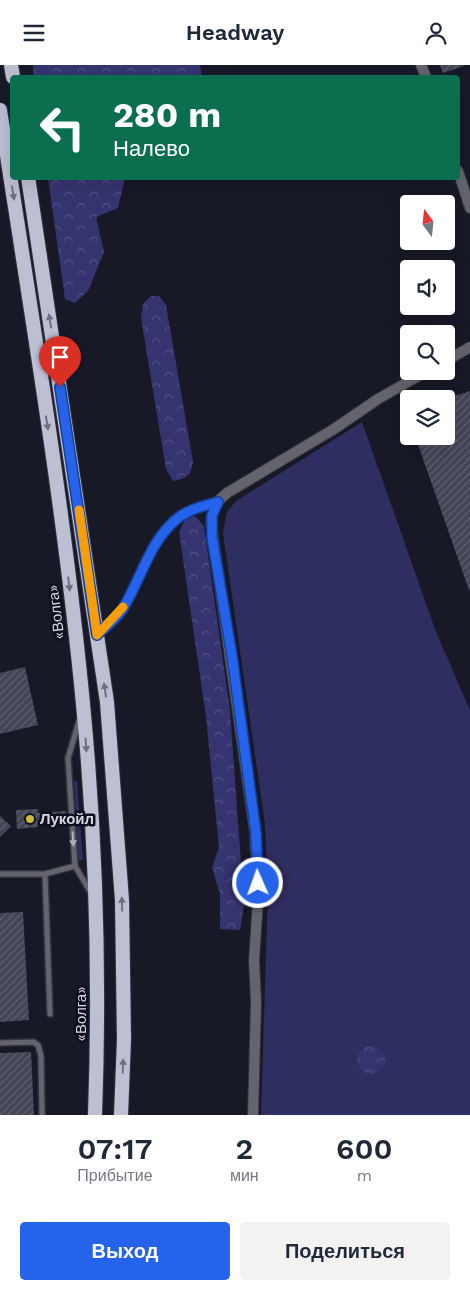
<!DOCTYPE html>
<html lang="ru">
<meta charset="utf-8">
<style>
:root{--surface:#fff;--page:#f2f2f3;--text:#1f2937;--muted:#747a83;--accent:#2563eb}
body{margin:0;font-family:"Work Sans",sans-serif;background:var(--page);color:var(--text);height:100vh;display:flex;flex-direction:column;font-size:19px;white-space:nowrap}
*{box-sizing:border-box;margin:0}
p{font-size:16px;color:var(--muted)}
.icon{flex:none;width:28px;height:28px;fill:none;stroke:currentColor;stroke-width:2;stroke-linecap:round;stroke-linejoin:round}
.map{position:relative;height:1050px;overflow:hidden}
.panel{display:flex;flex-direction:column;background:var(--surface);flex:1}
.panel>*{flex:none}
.top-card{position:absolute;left:10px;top:10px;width:450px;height:105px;border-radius:5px;box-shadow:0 5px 20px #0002;background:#0b6e4f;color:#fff;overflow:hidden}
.needle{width:32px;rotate:345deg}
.controls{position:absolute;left:400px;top:130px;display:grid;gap:10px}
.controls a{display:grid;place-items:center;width:55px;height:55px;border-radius:5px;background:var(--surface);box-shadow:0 5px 20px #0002;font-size:25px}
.pin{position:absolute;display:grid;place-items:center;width:42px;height:42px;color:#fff;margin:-51px -21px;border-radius:50% 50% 50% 0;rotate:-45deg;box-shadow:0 0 5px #0007}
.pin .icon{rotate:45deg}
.me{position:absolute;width:55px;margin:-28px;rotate:358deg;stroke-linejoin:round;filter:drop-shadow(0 0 4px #0008)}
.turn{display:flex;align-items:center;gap:18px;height:105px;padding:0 20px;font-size:22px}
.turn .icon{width:65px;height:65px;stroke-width:2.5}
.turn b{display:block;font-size:35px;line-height:42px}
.eta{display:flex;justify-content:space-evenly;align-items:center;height:85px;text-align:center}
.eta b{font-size:30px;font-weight:600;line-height:35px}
.cta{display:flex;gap:10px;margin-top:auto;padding:10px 20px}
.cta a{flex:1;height:58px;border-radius:5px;background:var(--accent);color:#fff;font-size:20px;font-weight:600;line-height:58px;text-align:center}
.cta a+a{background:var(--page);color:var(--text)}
header{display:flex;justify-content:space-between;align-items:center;height:65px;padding:0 20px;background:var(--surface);font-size:22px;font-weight:600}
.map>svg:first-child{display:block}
.grass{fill:#2f2e61}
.forest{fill:url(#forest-crowns)}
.building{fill:url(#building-hatch)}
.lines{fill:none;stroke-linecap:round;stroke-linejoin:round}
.service-casing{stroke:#333441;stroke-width:8}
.minor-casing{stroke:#333441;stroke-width:12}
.trunk-casing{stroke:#333441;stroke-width:16}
.service{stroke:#64646c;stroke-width:5}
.minor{stroke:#64646c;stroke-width:10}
.trunk{stroke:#bdbfd2;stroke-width:14}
.oneway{fill:#6f7081}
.oneway2{fill:#afafb9}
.route-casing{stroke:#184099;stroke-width:12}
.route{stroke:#2563eb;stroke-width:9}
.slow{stroke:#f59e0b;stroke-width:9}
.poi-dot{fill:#ccb939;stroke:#0f101e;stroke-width:2}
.labels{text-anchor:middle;stroke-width:5;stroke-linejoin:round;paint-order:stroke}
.street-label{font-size:15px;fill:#d7d8e2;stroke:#0f101e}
.poi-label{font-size:15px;font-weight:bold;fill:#d7d8e2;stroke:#0f101e;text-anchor:start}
</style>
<header><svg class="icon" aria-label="menu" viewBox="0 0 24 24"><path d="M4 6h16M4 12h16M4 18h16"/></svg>Headway<svg class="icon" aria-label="person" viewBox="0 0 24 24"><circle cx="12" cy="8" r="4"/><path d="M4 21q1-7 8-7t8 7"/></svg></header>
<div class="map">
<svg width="470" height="1050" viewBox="0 0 470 1050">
<defs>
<pattern id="forest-crowns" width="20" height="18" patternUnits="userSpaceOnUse" patternTransform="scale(1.25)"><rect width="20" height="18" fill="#353470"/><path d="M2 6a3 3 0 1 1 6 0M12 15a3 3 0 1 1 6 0" fill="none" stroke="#525184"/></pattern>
<pattern id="building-hatch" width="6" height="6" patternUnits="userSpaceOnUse" patternTransform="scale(1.25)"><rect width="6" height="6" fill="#434555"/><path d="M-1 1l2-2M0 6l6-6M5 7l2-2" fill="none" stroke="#5d5f6d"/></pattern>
</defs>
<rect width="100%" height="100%" fill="#181927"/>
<g class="grass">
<polygon points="362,357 436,567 470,645 470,1050 261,1050 268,827 265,759 223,468 227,447 236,436"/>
<polygon points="74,716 77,716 83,795 78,795"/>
</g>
<g class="forest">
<polygon points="33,0 200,0 202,12 34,12"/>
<polygon points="48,113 125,113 118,143 96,152 104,187 88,226 75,238 65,234"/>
<polygon points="151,231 159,231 166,240 193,397 190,409 182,414 173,416 166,404 141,253 143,239"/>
<polygon points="195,451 204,461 230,646 244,840 240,865 220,864 220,829 212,803 219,782 206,652 179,467 186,453"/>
<circle cx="371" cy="995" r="14"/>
</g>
<g class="building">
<polygon points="440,0 463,0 464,1 443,8"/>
<polygon points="470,326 470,525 469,525 415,371 446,371 446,334"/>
<polygon points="25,602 38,660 0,669 0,608"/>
<polygon points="38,744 38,748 66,746 67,757 38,759 38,762 17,764 16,745"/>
<polygon points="0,751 11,761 0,772"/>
<polygon points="23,847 29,955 0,957 0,848"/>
<polygon points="31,987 34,1050 0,1050 0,988"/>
</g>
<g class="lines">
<defs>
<g id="service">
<polyline points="99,568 121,546 155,481 170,461 179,452 194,444 216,437"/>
<polyline points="80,653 68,693 75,801 91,828"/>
<polyline points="0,809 45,809 75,801"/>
<polyline points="45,809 50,949"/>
<polyline points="0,978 33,977 38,980 41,991 42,1050"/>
</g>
<g id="minor">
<polyline points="421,0 426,12"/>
<polyline points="458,106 470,143"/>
<polyline points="446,296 470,282"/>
<polyline points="253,1050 256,937 254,896 258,835 255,768 211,458 212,450 217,437 227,428 334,364 378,334 427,306"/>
</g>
<g id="trunk">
<polyline points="11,0 13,12"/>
<path d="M0,45C30,242 64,440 83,639C96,775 100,913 95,1050"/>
<polyline points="28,112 107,637 122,835 124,974 121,1050"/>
</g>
</defs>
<use href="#service" class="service-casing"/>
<use href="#minor" class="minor-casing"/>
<use href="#trunk" class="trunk-casing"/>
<use href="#service" class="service"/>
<use href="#minor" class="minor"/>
<use href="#trunk" class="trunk"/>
</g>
<defs><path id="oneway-solid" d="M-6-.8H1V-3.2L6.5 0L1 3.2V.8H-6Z" transform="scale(1.25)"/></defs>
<g class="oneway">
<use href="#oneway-solid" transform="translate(13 128) rotate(81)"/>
<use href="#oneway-solid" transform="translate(50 256) rotate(-99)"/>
<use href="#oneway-solid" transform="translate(47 358) rotate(81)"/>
<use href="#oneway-solid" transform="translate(69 519) rotate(83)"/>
<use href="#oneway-solid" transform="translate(105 625) rotate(-98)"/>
<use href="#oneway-solid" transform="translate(86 680) rotate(86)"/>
<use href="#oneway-solid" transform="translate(122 839) rotate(-92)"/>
<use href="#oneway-solid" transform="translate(123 1001) rotate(-88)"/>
</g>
<use class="oneway2" href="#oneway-solid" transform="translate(73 774) rotate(87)"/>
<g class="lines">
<defs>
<path id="route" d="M60,322L97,570C105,562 116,554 122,545C141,515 149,476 178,453C189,444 204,441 218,437L212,450V472L232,591L256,768L258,818"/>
</defs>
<use href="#route" class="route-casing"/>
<use href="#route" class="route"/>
<polyline class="slow" points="79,445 97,570 123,542"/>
</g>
<circle class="poi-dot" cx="30" cy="754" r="5"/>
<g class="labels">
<g class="street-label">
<text transform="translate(56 547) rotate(-97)" y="5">«Волга»</text>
<text transform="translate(81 949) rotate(-90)" y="5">«Волга»</text>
</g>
<g class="poi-label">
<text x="40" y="759">Лукойл</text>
</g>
</g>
</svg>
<div class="controls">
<a><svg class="needle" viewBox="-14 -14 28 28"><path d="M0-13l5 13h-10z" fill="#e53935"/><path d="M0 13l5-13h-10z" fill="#747a83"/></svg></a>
<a><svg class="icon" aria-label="sound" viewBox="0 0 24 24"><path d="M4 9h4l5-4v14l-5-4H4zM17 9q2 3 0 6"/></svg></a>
<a><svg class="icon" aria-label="search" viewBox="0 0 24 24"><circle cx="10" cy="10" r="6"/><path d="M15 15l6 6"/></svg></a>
<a><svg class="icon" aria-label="layers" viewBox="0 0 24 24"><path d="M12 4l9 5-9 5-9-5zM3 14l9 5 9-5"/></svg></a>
</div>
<div class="pin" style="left:60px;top:322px;background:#d93025"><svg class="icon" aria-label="arrive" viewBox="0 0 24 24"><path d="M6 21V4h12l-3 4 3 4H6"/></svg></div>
<svg class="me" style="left:258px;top:818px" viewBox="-20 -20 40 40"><circle r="17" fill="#2563eb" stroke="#fff" stroke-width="3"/><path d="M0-11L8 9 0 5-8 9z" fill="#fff"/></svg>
<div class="top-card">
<div class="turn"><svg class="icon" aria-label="left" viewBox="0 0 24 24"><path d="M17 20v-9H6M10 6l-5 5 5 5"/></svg><div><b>280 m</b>Налево</div></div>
</div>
</div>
<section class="panel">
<div class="eta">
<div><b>07:17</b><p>Прибытие</p></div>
<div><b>2</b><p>мин</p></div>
<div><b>600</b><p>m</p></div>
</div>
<div class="cta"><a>Выход</a><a>Поделиться</a></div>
</section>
